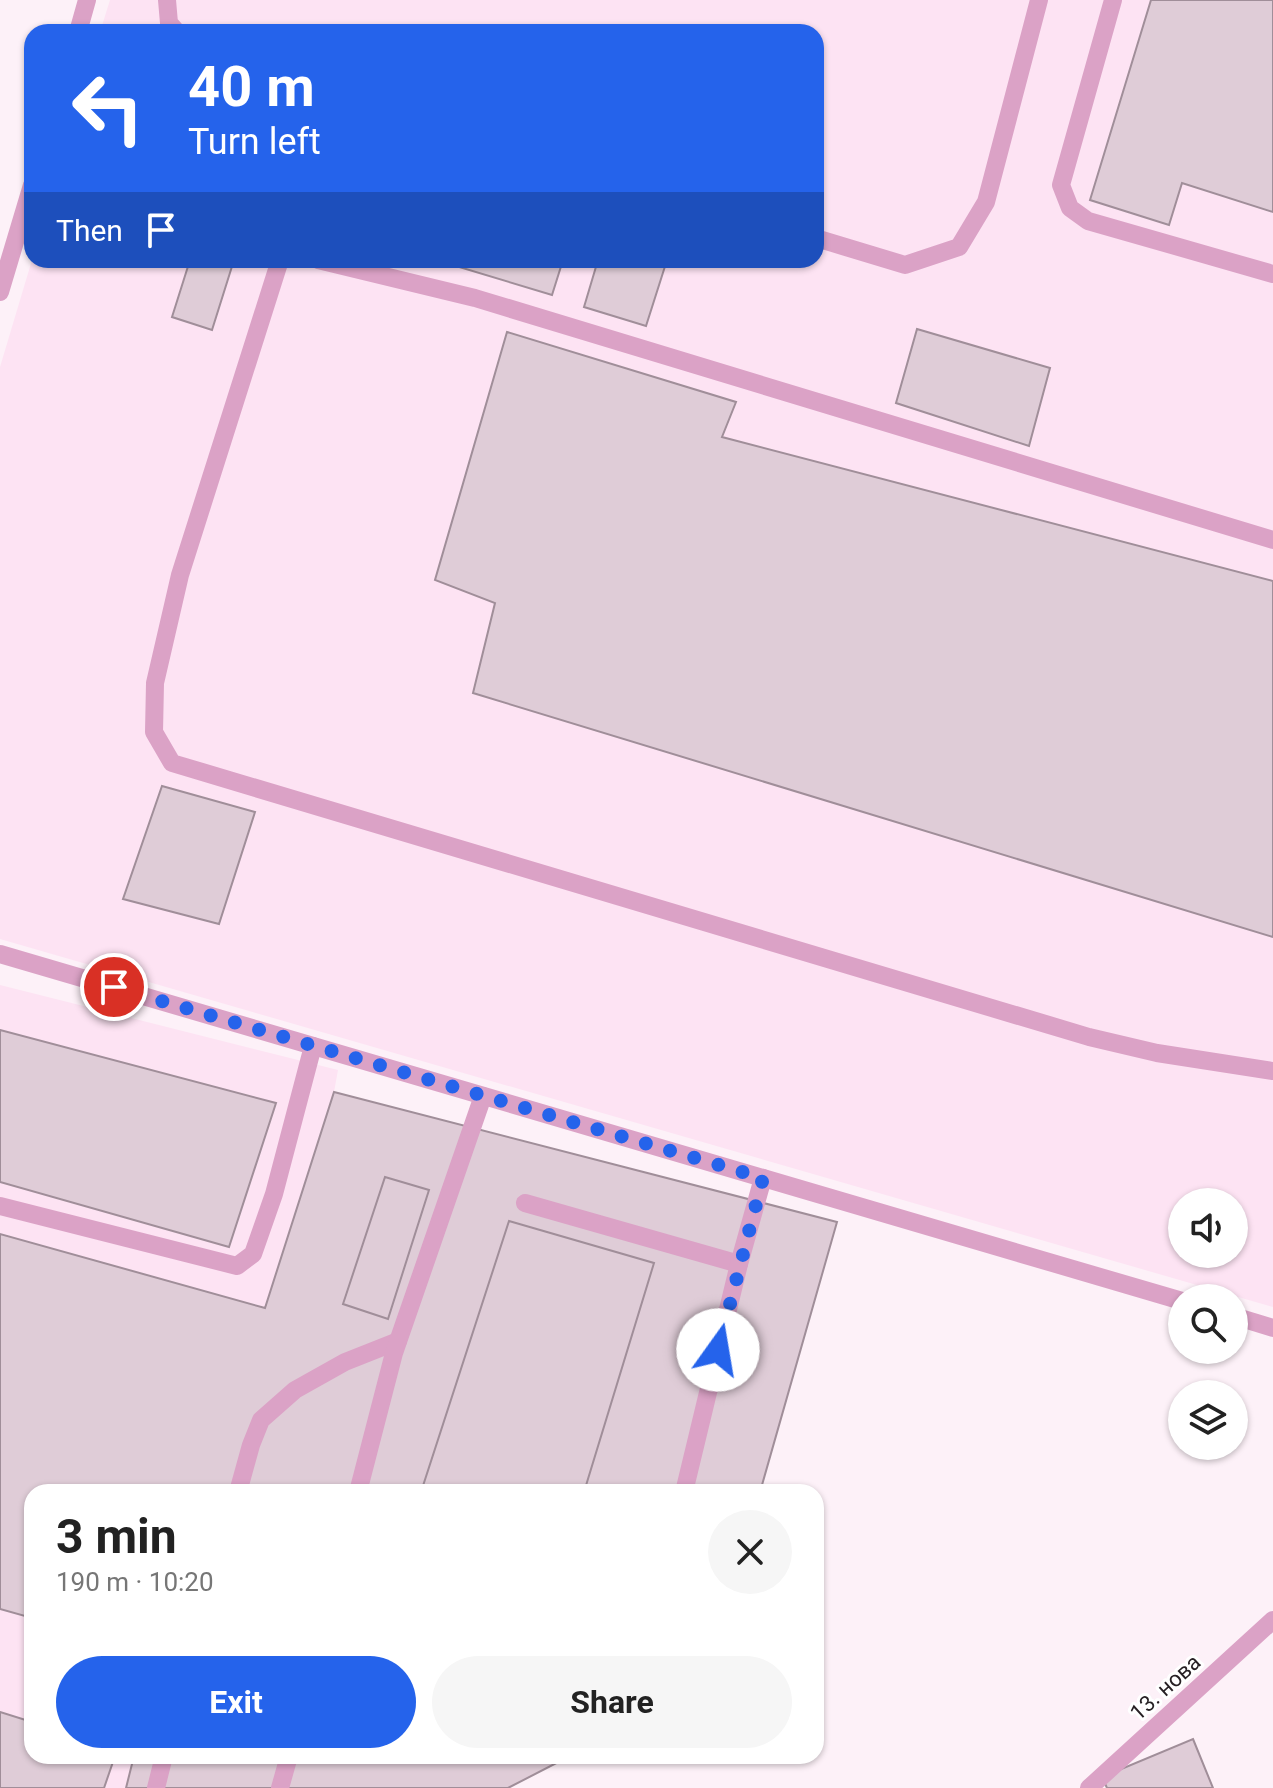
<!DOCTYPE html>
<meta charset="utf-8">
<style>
:root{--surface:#fff;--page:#f6f6f6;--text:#222;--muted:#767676;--accent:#2563eb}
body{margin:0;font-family:Roboto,sans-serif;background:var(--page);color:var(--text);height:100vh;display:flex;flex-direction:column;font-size:30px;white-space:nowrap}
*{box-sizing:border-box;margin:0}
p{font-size:26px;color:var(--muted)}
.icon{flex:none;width:44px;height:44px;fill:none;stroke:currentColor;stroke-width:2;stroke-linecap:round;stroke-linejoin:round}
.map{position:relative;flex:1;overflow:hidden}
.side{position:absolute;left:24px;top:1484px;width:800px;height:280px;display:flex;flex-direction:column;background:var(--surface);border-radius:24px;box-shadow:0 2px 6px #0004}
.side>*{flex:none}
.hud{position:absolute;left:24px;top:24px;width:800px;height:244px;border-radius:24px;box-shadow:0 2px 6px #0004;background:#2563eb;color:#fff;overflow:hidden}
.fabs{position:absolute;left:1168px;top:1188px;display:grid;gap:16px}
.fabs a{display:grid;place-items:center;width:80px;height:80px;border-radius:50%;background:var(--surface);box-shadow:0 2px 6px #0004;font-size:40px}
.pin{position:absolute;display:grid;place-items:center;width:68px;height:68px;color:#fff;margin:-34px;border:4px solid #fff;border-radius:50%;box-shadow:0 2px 8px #0007}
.me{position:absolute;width:88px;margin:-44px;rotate:13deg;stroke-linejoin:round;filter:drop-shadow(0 0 6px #0008)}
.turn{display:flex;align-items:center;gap:28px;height:168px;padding:0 32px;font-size:36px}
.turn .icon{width:104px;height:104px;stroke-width:2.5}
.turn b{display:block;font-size:56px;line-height:68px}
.then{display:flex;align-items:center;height:76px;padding:0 32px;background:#0003;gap:16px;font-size:30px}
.round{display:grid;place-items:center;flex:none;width:84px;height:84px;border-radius:42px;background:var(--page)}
.summary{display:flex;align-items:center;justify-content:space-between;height:136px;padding:0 32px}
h1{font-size:48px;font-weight:700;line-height:60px}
.action{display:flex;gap:16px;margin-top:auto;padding:16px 32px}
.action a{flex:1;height:92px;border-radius:48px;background:var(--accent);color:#fff;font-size:32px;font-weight:700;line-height:92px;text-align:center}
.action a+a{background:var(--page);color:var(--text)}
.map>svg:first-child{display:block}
.built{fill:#fde3f3;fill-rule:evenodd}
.building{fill:#dfccd7;stroke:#a08e99;stroke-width:2}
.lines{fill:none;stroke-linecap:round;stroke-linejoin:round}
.service{stroke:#dba2c6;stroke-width:18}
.route{stroke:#2563eb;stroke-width:14;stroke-dasharray:0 25.2}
.labels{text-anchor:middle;stroke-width:6;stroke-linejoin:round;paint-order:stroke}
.street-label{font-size:22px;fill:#272024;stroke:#fff}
</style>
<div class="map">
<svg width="1273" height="1788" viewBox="0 0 1273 1788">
<rect width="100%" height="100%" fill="#fdf1f8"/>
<g class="built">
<path d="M110,0H1273V1307L0,939V367L32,260H816V32H100ZM1182,1202H1234V1254H1182Z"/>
<polygon points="0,985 338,1070 334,1092 265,1308 0,1234"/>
<polygon points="0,1609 32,1618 32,1756 134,1756 126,1788 0,1788"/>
</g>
<g class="building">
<polygon points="1151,0 1273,0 1273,212 1182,183 1169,225 1090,200"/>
<polygon points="190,260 234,260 212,330 172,317"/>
<polygon points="436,260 563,260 552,295"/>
<polygon points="598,260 667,260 646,326 584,307"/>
<polygon points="917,329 1050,368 1029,446 896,403"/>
<polygon points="507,332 736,402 722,437 1273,581 1273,937 473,693 495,603 435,580"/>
<polygon points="162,786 255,812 219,924 123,899"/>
<polygon points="0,1030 276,1103 229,1247 0,1182"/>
<polygon points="334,1092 837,1222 760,1492 32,1492 32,1618 0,1609 0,1234 265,1308"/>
<polygon points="385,1177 429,1190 388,1319 343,1304"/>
<polygon points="509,1221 654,1263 584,1492 421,1492"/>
<polygon points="0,1712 32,1722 32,1756 115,1756 104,1788 0,1788"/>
<polygon points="1193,1739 1213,1788 1107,1788 1102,1777"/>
<polygon points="134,1756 570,1756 508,1788 126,1788"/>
</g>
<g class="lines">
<g class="service">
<polyline points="167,0 169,23 177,32"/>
<polyline points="1113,0 1061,185 1070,208 1088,221 1273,274"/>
<polyline points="78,32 87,0"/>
<polyline points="816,238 905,265 959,247 986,202 1039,0"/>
<polyline points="280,260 180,575 155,683 154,732 172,763 1089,1037 1157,1053 1273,1071"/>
<polyline points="318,260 475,298 1273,540"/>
<polyline points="0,292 32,185"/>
<polyline points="0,954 1182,1301"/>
<polyline points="525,1203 739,1264"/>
<polyline points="0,1206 237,1266 253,1254 274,1194 313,1046"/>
<polyline points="1234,1316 1273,1328"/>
<polyline points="238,1492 251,1445 261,1420 295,1390 345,1362 398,1341"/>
<polyline points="358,1492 394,1353 483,1096"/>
<polyline points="684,1492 739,1264 763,1178"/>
<polyline points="156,1788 164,1756"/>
<polyline points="280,1788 289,1756"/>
<polyline points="1089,1788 1273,1620"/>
</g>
</g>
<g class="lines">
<polyline class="route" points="114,987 763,1178 718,1350"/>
</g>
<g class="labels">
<g class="street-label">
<text transform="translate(1165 1687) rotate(-42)" y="8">13. нова</text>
</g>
</g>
</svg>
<div class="fabs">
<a><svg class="icon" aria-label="sound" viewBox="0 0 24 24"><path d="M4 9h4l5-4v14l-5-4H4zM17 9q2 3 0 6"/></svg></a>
<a><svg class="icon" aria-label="search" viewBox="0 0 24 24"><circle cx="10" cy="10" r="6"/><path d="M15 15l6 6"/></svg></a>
<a><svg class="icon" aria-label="layers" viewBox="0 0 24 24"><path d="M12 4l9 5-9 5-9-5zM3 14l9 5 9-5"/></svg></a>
</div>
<div class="pin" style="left:114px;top:987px;background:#d93025"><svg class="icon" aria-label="arrive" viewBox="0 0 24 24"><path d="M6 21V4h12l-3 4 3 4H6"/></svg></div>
<svg class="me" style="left:718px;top:1350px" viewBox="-20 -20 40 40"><circle r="19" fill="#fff"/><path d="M0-13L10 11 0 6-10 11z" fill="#2563eb"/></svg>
<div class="hud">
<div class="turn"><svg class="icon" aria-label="left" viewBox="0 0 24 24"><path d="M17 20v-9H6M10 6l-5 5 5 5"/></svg><div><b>40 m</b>Turn left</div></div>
<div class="then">Then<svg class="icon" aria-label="arrive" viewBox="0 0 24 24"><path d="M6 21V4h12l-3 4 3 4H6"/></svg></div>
</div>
<section class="side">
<div class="summary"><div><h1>3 min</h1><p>190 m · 10:20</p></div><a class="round"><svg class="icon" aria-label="close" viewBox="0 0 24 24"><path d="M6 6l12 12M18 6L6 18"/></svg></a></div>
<div class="action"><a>Exit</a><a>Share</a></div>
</section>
</div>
